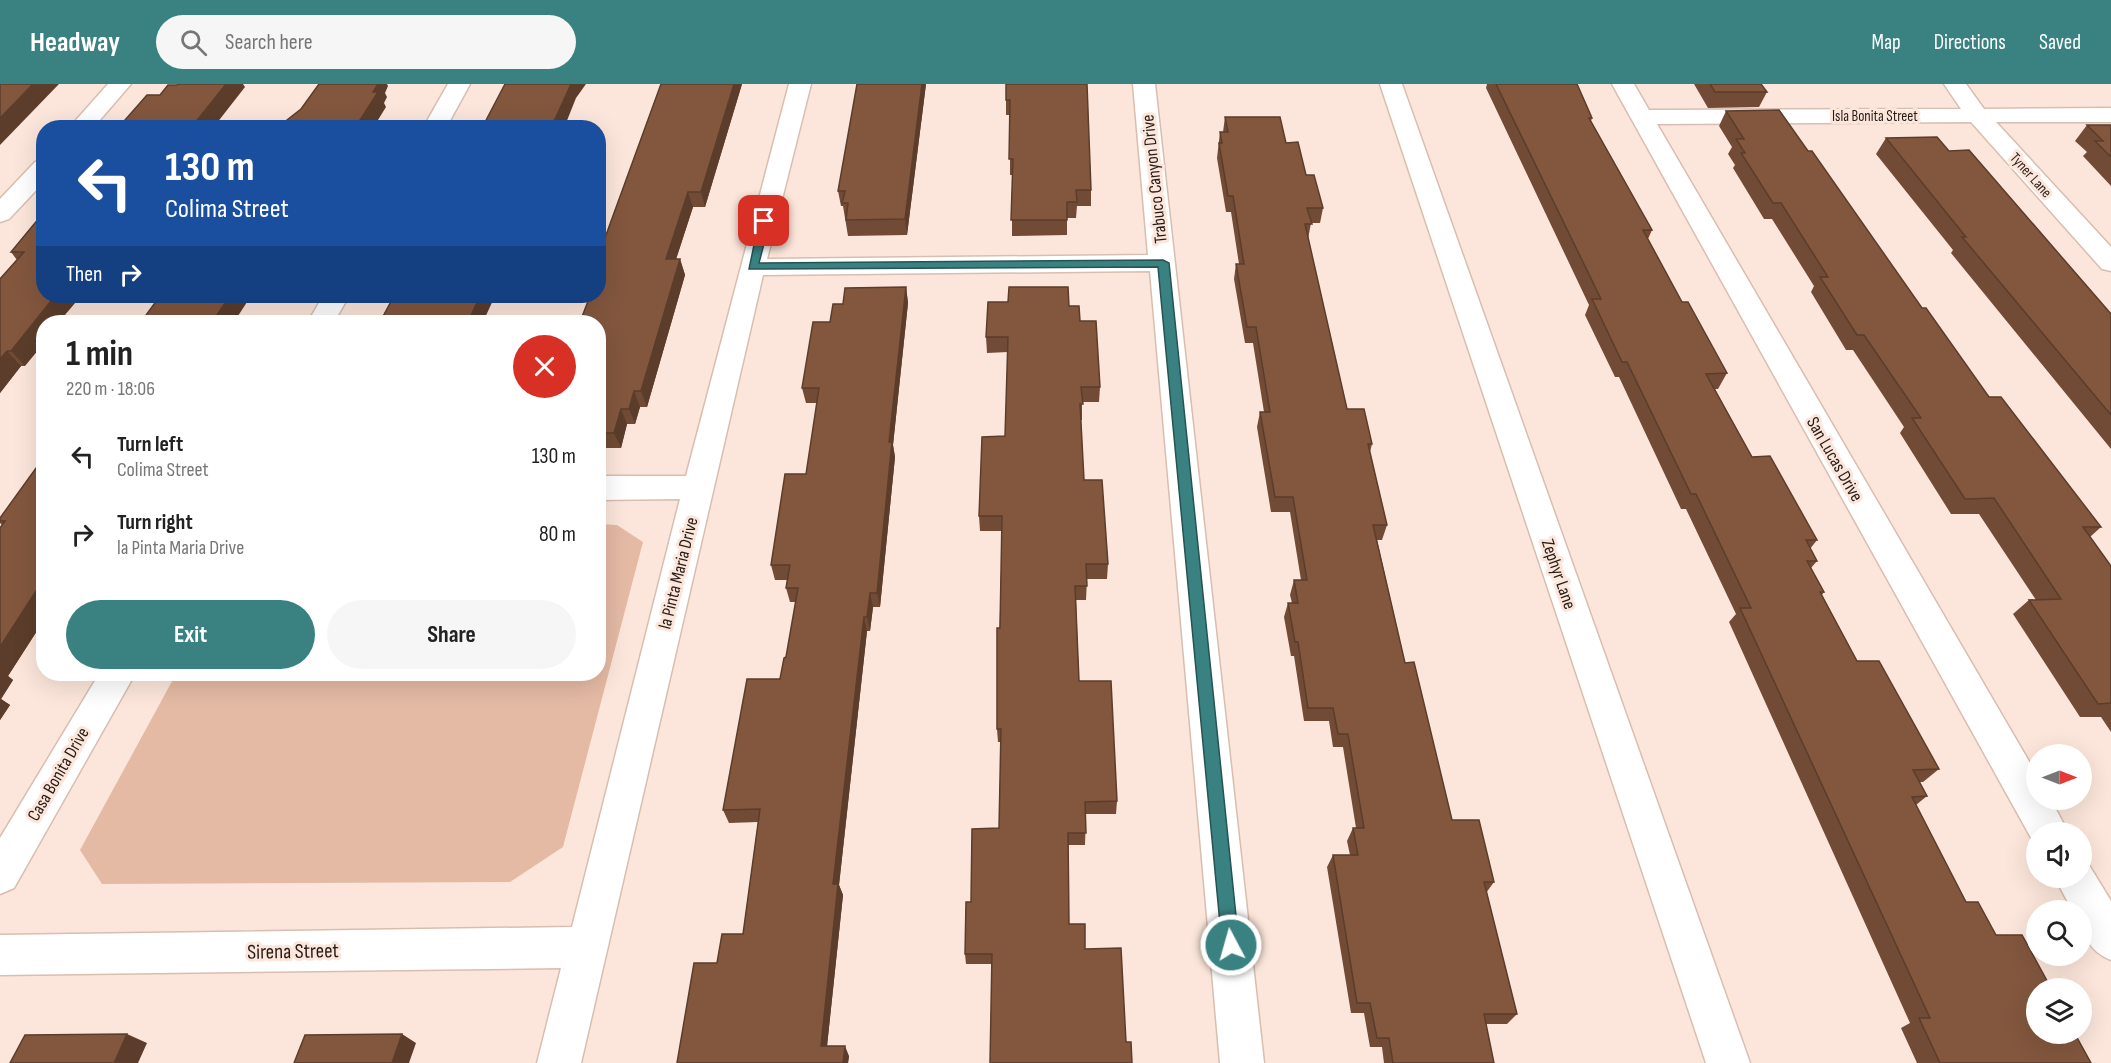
<!DOCTYPE html>
<meta charset="utf-8">
<style>
:root{--surface:#fff;--page:#f6f6f6;--text:#222;--muted:#767676;--accent:#398281}
body{margin:0;font-family:"Sofia Sans Condensed",sans-serif;background:var(--page);color:var(--text);height:100vh;display:flex;flex-direction:column;font-size:22px;white-space:nowrap}
*{box-sizing:border-box;margin:0}
p{font-size:20px;color:var(--muted)}
.icon{flex:none;width:33px;height:33px;fill:none;stroke:currentColor;stroke-width:2;stroke-linecap:round;stroke-linejoin:round}
.map{position:relative;flex:1;overflow:hidden}
.side{position:absolute;left:36px;top:231px;width:570px;height:366px;display:flex;flex-direction:column;background:var(--surface);border-radius:24px;box-shadow:0 6px 24px #0002}
.side>*{flex:none}
.guide{position:absolute;left:36px;top:36px;width:570px;height:183px;border-radius:24px;box-shadow:0 6px 24px #0002;background:#1a4fa0;color:#fff;overflow:hidden}
.needle{width:39px;rotate:90deg}
.buttons{position:absolute;left:2026px;top:660px;display:grid;gap:12px}
.buttons a{display:grid;place-items:center;width:66px;height:66px;border-radius:50%;background:var(--surface);box-shadow:0 6px 24px #0002;font-size:30px}
.pin{position:absolute;display:grid;place-items:center;width:51px;height:51px;color:#fff;margin:-26px;border-radius:12px;box-shadow:0 3px 9px #0006}
.me{position:absolute;width:66px;margin:-33px;rotate:354deg;stroke-linejoin:round;filter:drop-shadow(0 0 4px #0008)}
.turn{display:flex;align-items:center;gap:21px;height:126px;padding:0 30px;font-size:27px}
.turn .icon{width:78px;height:78px;stroke-width:2.5}
.turn b{display:block;font-size:42px;line-height:51px}
.then{display:flex;align-items:center;height:57px;padding:0 30px;background:#0003;gap:12px;font-size:22px}
.round{display:grid;place-items:center;flex:none;width:63px;height:63px;border-radius:32px;background:var(--page)}
.overview{display:flex;align-items:center;justify-content:space-between;height:102px;padding:0 30px}
h1{font-size:36px;font-weight:700;line-height:45px}
.action{display:flex;gap:12px;margin-top:auto;padding:12px 30px}
.action a{flex:1;height:69px;border-radius:36px;background:var(--accent);color:#fff;font-size:24px;font-weight:700;line-height:69px;text-align:center}
.action a+a{background:var(--page);color:var(--text)}
ul{padding:0;list-style:none}
li{display:flex;align-items:center;gap:18px;height:78px;padding:0 30px}
li div{flex:1}
li b{display:block;font-size:22px}
li em{font-style:normal}
header{display:flex;align-items:center;gap:36px;box-sizing:border-box;height:84px;padding:0 30px;background:var(--accent);color:#fff}
header strong{font-size:28px}
nav{display:flex;gap:33px;margin-inline-start:auto;font-size:21px}
.search{width:420px;height:54px;background:var(--page);display:flex;align-items:center;gap:15px;box-sizing:border-box;padding:0 21px;border-radius:33px;color:var(--muted);font-size:22px}
.map>svg:first-child{display:block}
.green{fill:#e4baa4}
.lines{fill:none;stroke-linecap:round;stroke-linejoin:round}
.minor-casing{stroke:#d8beb0;stroke-width:3}
.minor{fill:#fff;fill-rule:evenodd}
.wall{fill:#714b35}
.shaded-wall{fill:#5c3d2b}
.building{fill:#83573e;stroke:#5c3d2b;stroke-width:1.5}
.route{fill:#398281;stroke:#255454;stroke-width:1.5}
.labels{text-anchor:middle;stroke-width:6;stroke-linejoin:round;paint-order:stroke}
.far-street-label{font-size:15px;fill:#261c17;stroke:#fce6db}
.street-label{font-size:18px;fill:#261c17;stroke:#fce6db}
.near-street-label{font-size:21px;fill:#261c17;stroke:#fce6db}
</style>
<header>
<strong>Headway</strong>
<div class="search"><svg class="icon" aria-label="search" viewBox="0 0 24 24"><circle cx="10" cy="10" r="6"/><path d="M15 15l6 6"/></svg>Search here</div>
<nav><a>Map</a><a>Directions</a><a>Saved</a></nav>
</header>
<div class="map">
<svg width="2111" height="979" viewBox="0 0 2111 979">
<rect width="100%" height="100%" fill="#fce6db"/>
<polygon class="green" points="599,440 617,441 643,458 563,763 510,798 102,800 80,766 176,590 598,590"/>
<g class="lines">
<defs>
<g id="minor">
<polygon points="108,0 131,0 93,44 69,44"/>
<polygon points="448,0 470,0 446,44 423,44"/>
<polygon points="789,0 811,0 767,175 1148,171 1133,0 1155,0 1264,979 1220,979 1150,187 763,191 581,979 537,979 561,884 0,891 0,851 572,843 680,415 598,416 598,392 686,392"/>
<polygon points="1380,0 1402,0 1750,979 1706,979"/>
<polygon points="1612,0 1634,0 1649,26 1961,25 1944,0 1966,0 1984,25 2111,24 2111,38 1996,38 2111,163 2111,187 2102,185 1971,38 1657,40 2037,691 2037,716 2051,716 2068,748 2037,748 2035,761"/>
<polygon points="44,76 44,98 9,135 0,138 0,115 35,78"/>
<polygon points="323,212 349,212 334,238 308,238"/>
<polygon points="99,590 135,590 14,804 0,810 0,754"/>
<path d="M2082,778L2089,781L2111,817V876C2088,867 2082,850 2082,826H2072L2055,794H2082Z"/>
</g>
</defs>
<use href="#minor" class="minor-casing"/>
<use href="#minor" class="minor"/>
</g>
<g class="wall">
<polygon points="661,0 742,0 705,123 693,123 676,175 680,175 685,191 647,323 640,323 635,340 627,340 621,364 598,364 598,238 590,212"/>
<polygon points="926,0 907,151 848,152 843,122 841,122 838,107"/>
<polygon points="1006,0 1091,106 1091,122 1077,122 1076,134 1067,134 1067,151 1012,152 1012,91 1010,91 1010,31 1006,31"/>
<polygon points="1487,0 1577,0 1592,34 1591,37 1652,146 1648,155 1682,218 1727,289 1718,305 1715,305 1752,373 1817,456 1810,465 1817,477 1811,484 1824,508 1822,511 1857,577 1939,685 1923,698 1920,698 1927,712 1916,721 1966,818 1996,851 2091,979 1917,979 1901,944 1910,939 1729,538 1736,530 1686,425 1681,425 1619,293 1615,293 1585,231 1589,221 1486,4"/>
<polygon points="1694,0 1761,0 1767,8 1759,23 1708,24"/>
<polygon points="1726,27 1808,67 1922,224 1989,313 2101,443 2090,453 2111,482 2111,648 2101,633 2080,633 2013,530 2029,516 2036,516 1979,430 1951,430 1900,349 1904,343 1853,266 1846,266 1811,208 1814,202 1772,135 1764,135 1733,84 1735,81 1728,70 1732,63 1719,42"/>
<polygon points="1225,33 1286,59 1306,91 1323,124 1320,139 1311,139 1308,155 1347,325 1372,360 1370,368 1387,441 1382,456 1377,456 1405,579 1452,736 1494,798 1486,809 1517,930 1507,940 1486,940 1494,979 1384,979 1382,963 1370,963 1364,929 1351,929 1327,783 1333,771 1350,771 1347,757 1353,744 1356,744 1343,663 1333,663 1329,637 1304,637 1294,572 1291,572 1284,533 1288,519 1292,519 1290,511 1294,496 1301,496 1290,428 1271,428 1257,343 1260,328 1264,328 1253,259 1245,259 1234,195 1236,180 1239,180 1231,128 1226,128 1217,74 1220,48 1223,48"/>
<polygon points="2087,41 2111,41 2111,102 2083,72 2087,68 2075,57"/>
<polygon points="1886,54 1949,67 2111,230 2111,365 1951,169 1953,166 1876,70"/>
<polygon points="44,128 25,282 21,282 0,309 0,195 17,176 11,168"/>
<polygon points="906,203 908,219 893,361 895,373 880,523 873,523 870,547 867,547 839,801 843,811 827,962 849,972 848,979 717,879 743,850 758,738 729,739 723,726 780,595 786,573 796,518 790,518 786,504 787,496 775,496 771,481 806,390 817,319 806,319 802,304 830,238 843,220"/>
<polygon points="1069,222 1080,237 1100,303 1099,318 1082,318 1082,336 1081,336 1084,396 1108,480 1107,495 1087,495 1086,516 1076,516 1079,597 1117,717 1116,730 1086,730 1085,761 1068,761 1069,840 1085,865 1126,958 1132,979 992,880 966,880 965,870 971,818 999,744 1001,658 998,658 997,645 1002,447 980,447 979,432 1005,352 1008,268 987,269 986,253"/>
<polygon points="44,373 44,536 8,592 13,596 1,615 10,621 0,636 0,444 2,441 0,439 0,434"/>
</g>
<g class="shaded-wall">
<polygon points="33,0 59,0 0,61 0,34"/>
<polygon points="226,0 243,0 245,3 213,44 191,44"/>
<polygon points="375,0 387,0 388,2 385,9 387,13 384,19 386,23 373,44 355,44 373,8"/>
<polygon points="571,0 586,0 576,14 564,44 551,44"/>
<polygon points="734,0 742,0 705,123 701,108"/>
<polygon points="922,0 926,0 907,151 905,135"/>
<polygon points="688,108 693,123 671,191 666,175"/>
<polygon points="680,175 685,191 647,323 641,307"/>
<polygon points="906,203 908,219 893,361 895,373 880,523 877,509 889,358"/>
<polygon points="55,212 81,212 59,238 44,238 44,259 25,282 11,267"/>
<polygon points="230,212 251,212 234,238 212,238"/>
<polygon points="480,212 495,212 483,238 468,238"/>
<polygon points="7,267 21,282 0,309 0,275"/>
<polygon points="634,307 640,323 635,340 629,325"/>
<polygon points="621,325 627,340 621,364 614,349"/>
<polygon points="36,507 44,513 44,536 8,592 13,596 1,615 10,621 0,636 0,563"/>
<polygon points="870,509 873,523 870,547 867,533"/>
<polygon points="864,533 867,547 839,801 843,811 826,972 821,962 833,800"/>
<polygon points="127,950 147,959 138,979 114,979"/>
<polygon points="402,950 416,959 409,979 392,979"/>
<polygon points="845,962 849,972 848,979 843,979"/>
</g>
<g class="building">
<polygon points="0,0 33,0 0,34"/>
<polygon points="178,0 226,0 191,44 118,44 147,11 160,11 168,1 177,1"/>
<polygon points="319,0 378,0 373,8 378,8 355,44 282,44 287,36 301,25"/>
<polygon points="505,0 571,0 551,44 482,44"/>
<polygon points="661,0 734,0 701,108 688,108 666,175 680,175 641,307 634,307 629,325 621,325 614,349 598,349 598,238 580,238 590,212 598,212 598,173"/>
<polygon points="857,0 922,0 905,135 846,136 848,119 842,119 845,107 838,107"/>
<polygon points="1006,0 1087,0 1091,106 1076,106 1077,118 1067,118 1067,136 1011,136 1013,75 1009,75 1010,16 1006,16"/>
<polygon points="1496,0 1577,0 1592,34 1589,34 1652,146 1643,146 1682,218 1688,218 1727,289 1706,290 1752,373 1770,372 1817,456 1806,456 1817,477 1807,477 1824,508 1820,508 1857,577 1879,577 1939,685 1913,686 1927,712 1912,713 1966,818 1978,818 1996,851 2022,851 2051,904 2037,904 2037,950 2075,950 2091,979 1940,979 1919,934 1930,934 1740,524 1751,524 1696,410 1691,410 1627,278 1622,278 1592,215 1601,215"/>
<polygon points="1710,0 1761,0 1767,8 1715,8"/>
<polygon points="1779,26 1808,67 1812,67 1922,224 1926,224 1989,313 2001,313 2101,443 2083,443 2111,482 2111,619 2098,620 2029,516 2061,515 1994,414 1965,415 1912,334 1921,334 1864,251 1857,251 1820,193 1828,193 1781,119 1773,119 1741,69 1745,69 1736,55 1744,55 1726,27"/>
<polygon points="1225,33 1280,33 1286,59 1298,58 1306,91 1314,91 1323,124 1307,124 1312,140 1305,140 1347,325 1364,325 1372,360 1368,360 1387,441 1373,441 1405,579 1414,578 1452,736 1479,736 1494,798 1484,798 1517,930 1484,930 1494,979 1393,979 1389,954 1377,954 1370,919 1357,919 1333,771 1358,771 1353,744 1364,744 1348,650 1338,650 1333,624 1308,624 1298,558 1295,558 1288,519 1298,519 1294,496 1307,496 1293,413 1275,413 1260,328 1270,328 1256,243 1247,243 1236,180 1244,180 1233,112 1228,112 1219,59 1222,59 1220,48 1228,48"/>
<polygon points="2087,41 2111,41 2111,73 2095,57 2103,57"/>
<polygon points="1937,53 1949,67 1969,66 2111,230 2111,331 1962,153 1966,153 1886,54"/>
<polygon points="44,128 44,212 55,212 11,267 7,267 0,275 0,195 24,168 11,168"/>
<polygon points="906,203 889,358 892,358 877,509 870,509 867,533 864,533 833,800 838,800 821,962 845,962 843,979 677,979 694,879 717,879 722,850 743,850 760,725 723,726 747,595 780,595 784,574 786,573 798,504 786,504 790,481 771,481 785,390 806,390 819,304 802,304 813,238 830,238 833,220 843,220 845,204"/>
<polygon points="1009,203 1068,203 1069,222 1079,222 1080,237 1096,237 1100,303 1081,303 1083,320 1080,320 1084,396 1102,396 1108,480 1086,480 1087,502 1075,502 1079,597 1111,597 1117,717 1085,718 1086,749 1068,749 1069,840 1085,840 1085,865 1121,864 1126,958 1131,958 1132,979 990,979 992,870 965,870 966,818 971,818 972,745 999,744 1001,645 997,645 997,544 1000,544 1002,432 979,432 982,353 1005,352 1008,253 986,253 988,218 1008,218"/>
<polygon points="160,212 230,212 212,238 141,238"/>
<polygon points="394,212 480,212 468,238 380,238"/>
<polygon points="44,373 44,507 36,507 0,563 0,444 5,437 0,437 0,434"/>
<polygon points="127,950 114,979 10,979 25,951"/>
<polygon points="402,950 392,979 294,979 305,951"/>
</g>
<polygon class="route" points="764,134 770,137 759,179 1163,176 1169,179 1239,861 1237,867 1231,870 1225,867 1222,861 1158,183 749,185 759,137"/>
<g class="labels">
<g class="far-street-label">
<text x="1875" y="37">Isla Bonita Street</text>
<text transform="translate(2031 91) rotate(48)" y="5">Tyner Lane</text>
</g>
<g class="street-label">
<text transform="translate(1154 95) rotate(-96)" y="6">Trabuco Canyon Drive</text>
<text transform="translate(1835 375) rotate(60)" y="6">San Lucas Drive</text>
<text transform="translate(678 489) rotate(-76)" y="6">la Pinta Maria Drive</text>
<text transform="translate(1559 490) rotate(71)" y="6">Zephyr Lane</text>
<text transform="translate(58 690) rotate(-60)" y="6">Casa Bonita Drive</text>
</g>
<g class="near-street-label">
<text transform="translate(293 867) rotate(-1)" y="7">Sirena Street</text>
</g>
</g>
</svg>
<div class="buttons">
<a><svg class="needle" viewBox="-14 -14 28 28"><path d="M0-13l5 13h-10z" fill="#e53935"/><path d="M0 13l5-13h-10z" fill="#767676"/></svg></a>
<a><svg class="icon" aria-label="sound" viewBox="0 0 24 24"><path d="M4 9h4l5-4v14l-5-4H4zM17 9q2 3 0 6"/></svg></a>
<a><svg class="icon" aria-label="search" viewBox="0 0 24 24"><circle cx="10" cy="10" r="6"/><path d="M15 15l6 6"/></svg></a>
<a><svg class="icon" aria-label="layers" viewBox="0 0 24 24"><path d="M12 4l9 5-9 5-9-5zM3 14l9 5 9-5"/></svg></a>
</div>
<div class="pin" style="left:764px;top:137px;background:#d93025"><svg class="icon" aria-label="arrive" viewBox="0 0 24 24"><path d="M6 21V4h12l-3 4 3 4H6"/></svg></div>
<svg class="me" style="left:1231px;top:861px" viewBox="-20 -20 40 40"><circle r="17" fill="#398281" stroke="#fff" stroke-width="3"/><path d="M0-11L8 9 0 5-8 9z" fill="#fff"/></svg>
<div class="guide">
<div class="turn"><svg class="icon" aria-label="left" viewBox="0 0 24 24"><path d="M17 20v-9H6M10 6l-5 5 5 5"/></svg><div><b>130 m</b>Colima Street</div></div>
<div class="then">Then<svg class="icon" aria-label="right" viewBox="0 0 24 24"><path d="M7 20v-9h11M14 6l5 5-5 5"/></svg></div>
</div>
<section class="side">
<div class="overview"><div><h1>1 min</h1><p>220 m · 18:06</p></div><a class="round" style="background:#d93025;color:#fff"><svg class="icon" aria-label="close" viewBox="0 0 24 24"><path d="M6 6l12 12M18 6L6 18"/></svg></a></div>
<ul>
<li><svg class="icon" aria-label="left" viewBox="0 0 24 24"><path d="M17 20v-9H6M10 6l-5 5 5 5"/></svg><div><b>Turn left</b><p>Colima Street</p></div><em>130 m</em></li>
<li><svg class="icon" aria-label="right" viewBox="0 0 24 24"><path d="M7 20v-9h11M14 6l5 5-5 5"/></svg><div><b>Turn right</b><p>la Pinta Maria Drive</p></div><em>80 m</em></li>
</ul>
<div class="action"><a>Exit</a><a>Share</a></div>
</section>
</div>
